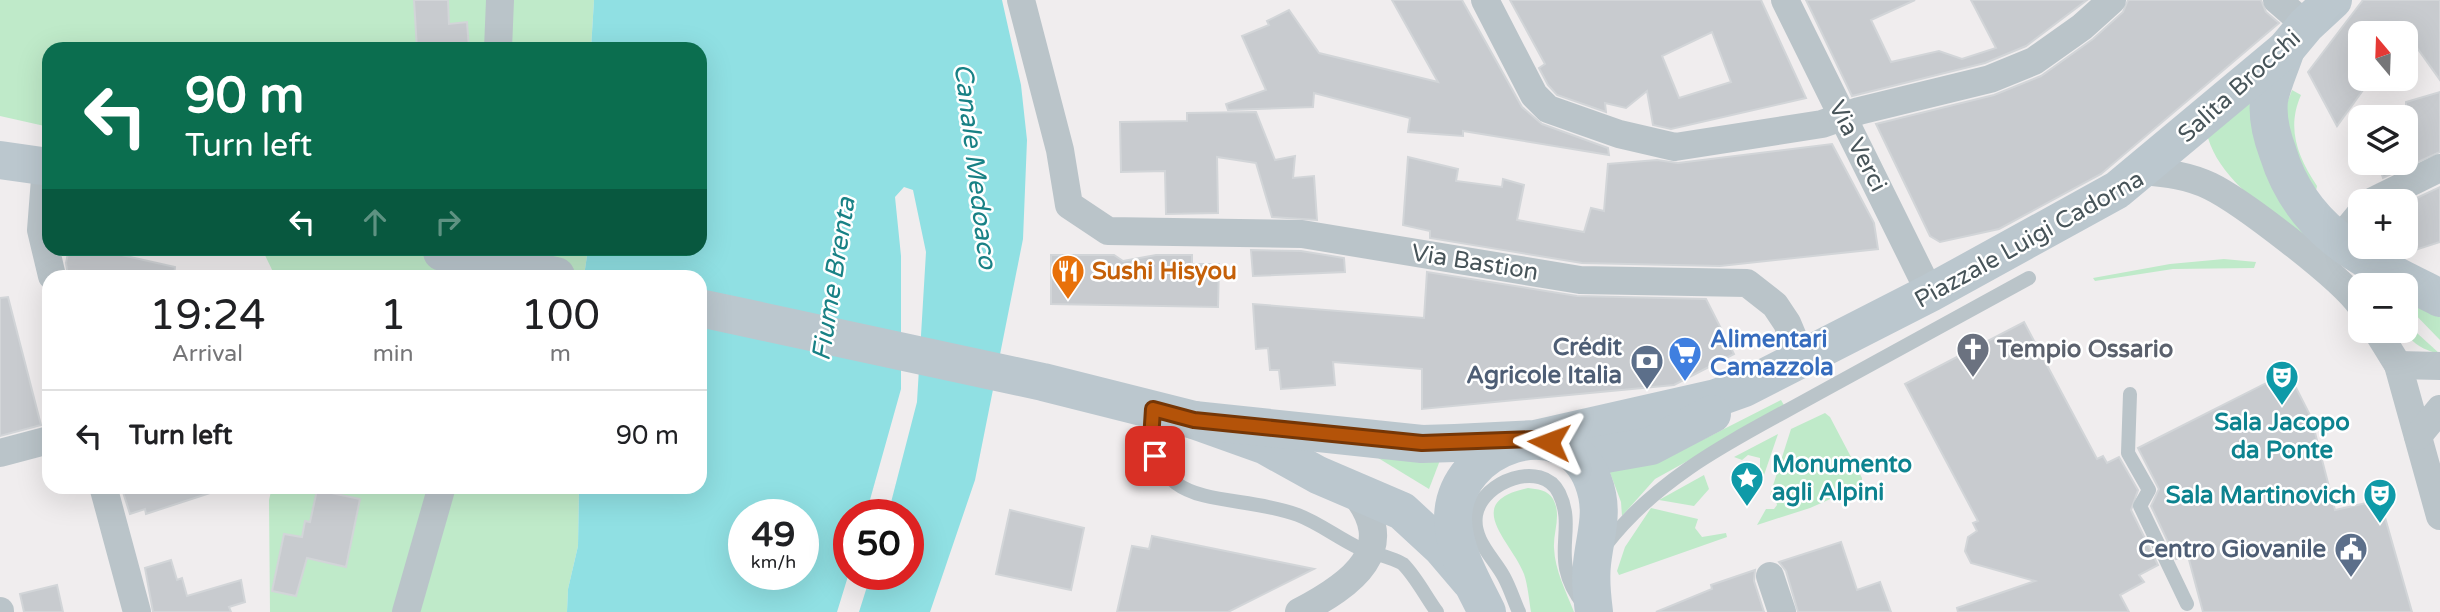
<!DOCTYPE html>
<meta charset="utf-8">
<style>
:root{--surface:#fff;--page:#f2f2f2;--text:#202124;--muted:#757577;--line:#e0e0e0}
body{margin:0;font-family:"Varela Round",sans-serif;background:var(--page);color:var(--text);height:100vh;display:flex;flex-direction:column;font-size:26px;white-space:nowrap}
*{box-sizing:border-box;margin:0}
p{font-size:23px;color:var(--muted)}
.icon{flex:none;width:38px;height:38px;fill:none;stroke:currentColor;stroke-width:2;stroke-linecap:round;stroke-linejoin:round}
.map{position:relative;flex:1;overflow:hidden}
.side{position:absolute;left:42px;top:270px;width:665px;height:224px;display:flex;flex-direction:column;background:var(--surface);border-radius:21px;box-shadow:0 7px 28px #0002}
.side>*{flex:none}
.top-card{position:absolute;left:42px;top:42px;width:665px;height:214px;border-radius:21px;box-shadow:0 7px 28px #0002;background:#0b6e4f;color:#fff;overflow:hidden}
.needle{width:46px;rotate:341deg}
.fabs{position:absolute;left:2348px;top:21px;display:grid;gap:14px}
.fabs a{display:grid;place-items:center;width:70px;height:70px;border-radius:14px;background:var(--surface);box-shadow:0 7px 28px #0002;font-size:35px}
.speed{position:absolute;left:728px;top:499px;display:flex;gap:14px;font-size:35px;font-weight:700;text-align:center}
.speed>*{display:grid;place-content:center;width:91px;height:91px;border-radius:50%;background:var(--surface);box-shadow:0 7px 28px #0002;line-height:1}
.speed small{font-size:18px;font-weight:400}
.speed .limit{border:10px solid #d22;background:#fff;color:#111}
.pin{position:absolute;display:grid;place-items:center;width:60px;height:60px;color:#fff;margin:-30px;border-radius:14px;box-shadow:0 4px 10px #0006}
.me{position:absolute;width:77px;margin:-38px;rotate:273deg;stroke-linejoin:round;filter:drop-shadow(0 0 5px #0008)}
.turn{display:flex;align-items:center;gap:24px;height:147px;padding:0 28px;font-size:32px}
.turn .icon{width:91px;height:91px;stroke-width:2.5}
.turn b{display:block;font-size:49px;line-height:60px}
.lanes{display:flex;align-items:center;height:66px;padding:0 28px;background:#0003;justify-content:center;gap:35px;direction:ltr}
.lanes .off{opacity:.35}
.eta{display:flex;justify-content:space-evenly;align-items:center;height:119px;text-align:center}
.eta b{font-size:42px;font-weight:600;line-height:49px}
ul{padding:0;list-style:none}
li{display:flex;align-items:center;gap:21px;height:91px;padding:0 28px;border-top:2px solid var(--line)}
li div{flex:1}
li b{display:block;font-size:26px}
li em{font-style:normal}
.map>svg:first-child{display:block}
.green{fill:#bfeac9}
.water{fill:#90e0e3;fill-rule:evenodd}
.building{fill:#c8cbcf;stroke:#d2d5d8;stroke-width:2;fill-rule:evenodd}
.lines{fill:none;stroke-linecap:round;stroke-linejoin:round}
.lane{stroke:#bac4c9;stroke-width:14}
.street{stroke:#bac4c9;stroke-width:28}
.secondary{stroke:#bbc7ce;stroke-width:38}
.secondary-bridge{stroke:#bbc7ce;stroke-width:38}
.route-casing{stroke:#753606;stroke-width:18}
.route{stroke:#b45309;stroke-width:12}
.labels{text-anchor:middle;stroke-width:5;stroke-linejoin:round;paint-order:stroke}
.street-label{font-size:24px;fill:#475459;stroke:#fff}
.food-label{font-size:24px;font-weight:bold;fill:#c56008;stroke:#fff;text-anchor:start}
.shop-label{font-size:24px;font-weight:bold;fill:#366cbe;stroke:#fff;text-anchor:start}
.service-label{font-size:24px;font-weight:bold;fill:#4e5e75;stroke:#fff;text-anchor:end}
.worship-label{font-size:24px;font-weight:bold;fill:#5b616d;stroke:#fff;text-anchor:start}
.culture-label{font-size:24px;font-weight:bold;fill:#0d838f;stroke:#fff}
.water-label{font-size:26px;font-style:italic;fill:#188185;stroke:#fff}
</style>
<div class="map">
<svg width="2440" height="612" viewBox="0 0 2440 612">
<rect width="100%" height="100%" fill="#f0edee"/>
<g class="green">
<polygon points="0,0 594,0 591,49 49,49 49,127 0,116"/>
<path d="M2292,90L2301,95C2286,129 2298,157 2317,186L2316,191L2306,186L2283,114Z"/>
<path d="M2249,96L2312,243C2275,215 2222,184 2208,138Z"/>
<polygon points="262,249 588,249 584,276 275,276"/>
<polygon points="2224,259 2256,262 2254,268 2173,269 2095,281 2093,278 2170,264"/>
<polygon points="2409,299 2440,314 2440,340 2406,305"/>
<path d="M2406,323L2440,354C2423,350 2414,344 2403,331H2406Z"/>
<polygon points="1781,400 1785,407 1655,479 1622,516 1621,502 1609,470 1665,459"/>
<polygon points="1825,413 1830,417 1862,478 1862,485 1810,508 1757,525 1766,509 1774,509 1777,505 1775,496 1770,495 1791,429"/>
<polygon points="1778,434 1764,475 1760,471 1760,458 1748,455 1742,460 1734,457"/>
<polygon points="1365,450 1442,455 1429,489"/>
<polygon points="1704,475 1709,489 1694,506 1659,500"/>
<polygon points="272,487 579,487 578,546 568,589 567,612 270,612 269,500"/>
<path d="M1528,488C1537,489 1548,490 1553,499C1562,515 1553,532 1554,548C1555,571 1566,591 1574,612H1531C1529,600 1528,586 1524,574C1512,542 1460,502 1528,488Z"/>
<polygon points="1651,508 1698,519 1695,528 1702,537 1726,533 1727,537 1619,575 1617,571 1625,547"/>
</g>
<path class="water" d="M594,0H1002L1021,85L1027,140L1023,239L975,480L930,612H859L871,574H908V514H888L917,402L926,252L913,190L904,187L895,197L901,256V389L866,514H849V573L837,612H567L568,589L578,546L579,487L700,486V276H584L588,249L700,248V49H591ZM744,514H803V574H744Z"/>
<g class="building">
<polygon points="414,0 448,0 449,24 467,22 469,49 417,49"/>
<polygon points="1392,0 1462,0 1522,107 1542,124 1608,148 1609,155 1463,131 1463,136 1408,132 1410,118 1314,93 1313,107 1228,110 1226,104 1266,90 1242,36 1269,25 1267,21 1289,10 1319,53 1438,82"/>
<path d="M1510,0H1761L1806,98L1671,129L1653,125L1647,91L1626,108L1605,103L1606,112L1557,95L1548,85L1539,68L1545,64ZM1712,32L1731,82L1679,98L1662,56Z"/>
<polygon points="1806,0 1915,0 1871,20 1891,62 1939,51 1962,59 1996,48 1971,0 2087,0 2026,46 1985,63 1852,96"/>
<polygon points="2128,0 2261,0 2266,12 2279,23 2101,174 1999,229 1940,242 1930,236 1876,124 1994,95 2041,76 2093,39 2123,12"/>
<polygon points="2363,0 2440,0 2440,80 2405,31 2361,33 2361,79 2371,79 2337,126 2308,72"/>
<polygon points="2440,92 2440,152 2383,178 2378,163 2406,163 2406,102"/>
<polygon points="1256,112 1275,160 1295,156 1293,178 1314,176 1317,220 1272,217 1256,163 1217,157 1218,213 1166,214 1165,171 1121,172 1120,122 1187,121 1187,113"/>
<polygon points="1832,144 1874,223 1878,249 1720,266 1582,263 1430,238 1430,231 1403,225 1408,157 1458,169 1456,181 1502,187 1503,179 1524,185 1517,220 1584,232 1591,208 1604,211 1608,164 1657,160 1678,163"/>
<polygon points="2440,187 2440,242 2406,253 2406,203"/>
<polygon points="69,248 118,248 117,254 175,267 174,276 68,276 66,263"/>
<polygon points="1251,250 1301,251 1344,258 1345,272 1253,276"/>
<polygon points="1051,255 1114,255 1123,261 1156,255 1192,255 1192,264 1219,264 1218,307 1051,304"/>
<polygon points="1427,272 1577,296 1706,299 1734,354 1674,385 1422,409 1422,369 1333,362 1335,385 1281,389 1279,370 1270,370 1268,348 1256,349 1253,304 1424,318"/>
<polygon points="8,297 41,425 0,436 0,298"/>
<polygon points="2024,322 2097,459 2103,456 2107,463 2119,457 2138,490 2131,510 2158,565 2139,575 2144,582 2120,595 2129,612 1958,612 1957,608 2035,581 1971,563 1965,551 1968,537 1977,531 1973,523 1978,521 1905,384"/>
<polygon points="2288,372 2311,417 2335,510 2380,500 2412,612 2203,612 2188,556 2176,559 2151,506 2159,489 2138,448"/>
<polygon points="121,486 218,486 219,490 146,514 145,509 130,514"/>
<polygon points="317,490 360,499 346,567 307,558 296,596 272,591 284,534 302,537 305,521 310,522"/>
<polygon points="1010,510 1084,528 1071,590 996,574"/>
<polygon points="1152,536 1314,569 1228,612 1117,612 1132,546 1149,549"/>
<polygon points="1841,542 1857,590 1880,582 1891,612 1798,612 1786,571 1779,562"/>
<polygon points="171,560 177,580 182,578 187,596 241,580 245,602 229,607 231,612 153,612 145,568"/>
<polygon points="1755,570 1754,581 1764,612 1656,612 1712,589 1711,585"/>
<polygon points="57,585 63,612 24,612 20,594"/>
</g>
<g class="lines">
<g class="lane">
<polyline points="2130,394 2128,453 2149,490 2140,506 2187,604"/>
<path d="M1153,411C1146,518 1228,489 1298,515C1319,523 1338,538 1359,548C1369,552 1397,559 1403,564C1416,577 1426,597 1437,612"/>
<path d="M1605,546C1662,472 1740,437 1819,393C1889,355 1959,317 2029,278"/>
<path d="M1519,612C1514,601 1510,588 1504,577C1494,558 1472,540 1476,515C1482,481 1542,459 1559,493C1578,532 1547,558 1584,605"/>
</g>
<g class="street">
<polyline points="1021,0 1060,150 1069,205 1108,231 1302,234 1580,280 1747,283 1775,305 1787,323 1802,359"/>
<polyline points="1485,0 1534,95 1548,109 1619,134 1675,147 1822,124 1859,111 1990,79 2034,61 2082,27 2112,0"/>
<polyline points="1785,0 1930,293"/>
<polyline points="2277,0 2306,25"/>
<polyline points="498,49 500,0"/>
<polyline points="46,166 41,230 52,276"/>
<path d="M2143,171C2167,173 2189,176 2210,186C2241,201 2342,278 2361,306"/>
<polyline points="2373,201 2440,168"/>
<polyline points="2338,241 2361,213"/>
<polyline points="2377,331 2398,365 2440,516"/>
<polyline points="2398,365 2440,366"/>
<polyline points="2418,436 2440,409"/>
<polyline points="0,453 49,440"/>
<polyline points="103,486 137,612"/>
<polyline points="1770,576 1782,612"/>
<polyline points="0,611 0,612"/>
<polyline points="406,612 442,486"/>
<path d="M1299,612C1351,585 1403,549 1352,490"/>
</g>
<g class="secondary">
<path d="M2286,49C2281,65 2272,84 2269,100C2267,118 2272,137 2278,153C2303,235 2369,262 2440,298"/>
<polyline points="0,160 49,167"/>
<polyline points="700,308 1043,382 1194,420 1264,445 1318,475 1402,511 1441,547 1470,581"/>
<polyline points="1194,420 1422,444 1455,443 1535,439 1716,398 1744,388 1930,293 2117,190 2286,49 2306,25 2333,0"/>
<polyline points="1583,458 1651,446 1712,414"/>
<path d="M1487,612C1473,583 1453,551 1453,518C1454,446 1565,406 1593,481C1605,512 1595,534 1592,564C1590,581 1592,596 1594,612"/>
</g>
<polyline class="secondary-bridge" points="442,252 556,276"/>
</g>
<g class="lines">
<defs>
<polyline id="route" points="1155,456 1151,440 1153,409 1194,420 1422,443 1535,439 1549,442"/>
</defs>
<use href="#route" class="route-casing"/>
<use href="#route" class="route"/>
</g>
<defs>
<symbol id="restaurant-pin" viewBox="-11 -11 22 30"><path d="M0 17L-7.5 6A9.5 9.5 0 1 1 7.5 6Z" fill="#e8710a" stroke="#fff"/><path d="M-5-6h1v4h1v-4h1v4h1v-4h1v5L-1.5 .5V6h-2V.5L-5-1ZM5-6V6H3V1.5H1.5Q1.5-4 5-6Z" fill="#fff"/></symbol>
<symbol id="church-pin" viewBox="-11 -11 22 30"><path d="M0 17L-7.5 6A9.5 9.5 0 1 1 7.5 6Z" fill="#6b7280" stroke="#fff"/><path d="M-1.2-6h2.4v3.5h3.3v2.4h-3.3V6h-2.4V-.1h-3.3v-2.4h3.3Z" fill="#fff"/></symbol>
<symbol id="supermarket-pin" viewBox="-11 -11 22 30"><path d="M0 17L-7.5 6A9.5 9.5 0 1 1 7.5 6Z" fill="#3f7fe0" stroke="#fff"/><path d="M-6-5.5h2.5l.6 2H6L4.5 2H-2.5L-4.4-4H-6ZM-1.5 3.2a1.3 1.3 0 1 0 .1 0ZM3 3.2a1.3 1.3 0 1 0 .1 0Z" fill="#fff"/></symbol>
<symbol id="bank-pin" viewBox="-11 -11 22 30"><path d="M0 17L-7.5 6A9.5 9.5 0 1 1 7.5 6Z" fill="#5c6f8a" stroke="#fff"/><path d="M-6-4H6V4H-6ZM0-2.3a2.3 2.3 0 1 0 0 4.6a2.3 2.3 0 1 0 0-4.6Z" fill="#fff"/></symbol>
<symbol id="theatre-pin" viewBox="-11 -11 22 30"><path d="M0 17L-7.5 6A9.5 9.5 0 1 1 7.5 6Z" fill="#0f9aa8" stroke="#fff"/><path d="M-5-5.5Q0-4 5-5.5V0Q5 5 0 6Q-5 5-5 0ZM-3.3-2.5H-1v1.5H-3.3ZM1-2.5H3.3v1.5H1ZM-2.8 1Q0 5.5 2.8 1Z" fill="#fff"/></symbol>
<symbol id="sight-pin" viewBox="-11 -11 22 30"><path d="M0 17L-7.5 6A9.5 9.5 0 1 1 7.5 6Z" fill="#0f9aa8" stroke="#fff"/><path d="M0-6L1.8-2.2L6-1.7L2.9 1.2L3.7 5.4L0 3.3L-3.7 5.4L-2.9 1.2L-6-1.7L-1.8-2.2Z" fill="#fff"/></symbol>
<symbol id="civic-pin" viewBox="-11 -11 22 30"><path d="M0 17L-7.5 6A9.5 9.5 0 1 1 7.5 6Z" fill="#5c6f8a" stroke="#fff"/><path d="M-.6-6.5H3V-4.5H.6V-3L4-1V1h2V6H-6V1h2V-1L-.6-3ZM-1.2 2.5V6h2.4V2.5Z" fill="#fff"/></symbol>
</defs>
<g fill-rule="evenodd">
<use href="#restaurant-pin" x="1049" y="252" width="38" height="52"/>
<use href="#church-pin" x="1954" y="330" width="38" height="52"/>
<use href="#supermarket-pin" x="1666" y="334" width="38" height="52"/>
<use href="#bank-pin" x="1628" y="342" width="38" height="52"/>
<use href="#theatre-pin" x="2263" y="358" width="38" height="52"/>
<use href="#sight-pin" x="1728" y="459" width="38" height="52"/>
<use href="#theatre-pin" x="2361" y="476" width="38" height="52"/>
<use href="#civic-pin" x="2332" y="530" width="38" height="52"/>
</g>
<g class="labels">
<g class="street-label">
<text transform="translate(2239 86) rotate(-42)" y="8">Salita Brocchi</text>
<text transform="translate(1858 146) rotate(63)" y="8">Via Verci</text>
<text transform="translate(2029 239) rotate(-29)" y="8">Piazzale Luigi Cadorna</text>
<text transform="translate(1475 262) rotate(9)" y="8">Via Bastion</text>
</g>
<g class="food-label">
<text x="1092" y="279">Sushi Hisyou</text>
</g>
<g class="shop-label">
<text x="1710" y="347">Alimentari<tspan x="1710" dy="28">Camazzola</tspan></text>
</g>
<g class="service-label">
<text x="1622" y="355">Crédit<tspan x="1622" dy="28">Agricole Italia</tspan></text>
<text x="2326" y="557">Centro Giovanile</text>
</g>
<g class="worship-label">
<text x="1997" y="357">Tempio Ossario</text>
</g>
<g class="culture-label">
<text x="2282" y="430">Sala Jacopo<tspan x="2282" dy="28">da Ponte</tspan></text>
<text x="1772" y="472" text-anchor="start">Monumento<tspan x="1772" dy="28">agli Alpini</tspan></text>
<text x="2356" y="503" text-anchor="end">Sala Martinovich</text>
</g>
<g class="water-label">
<text transform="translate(976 166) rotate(83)" y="9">Canale Medoaco</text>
<text transform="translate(833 279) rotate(-81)" y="9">Fiume Brenta</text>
</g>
</g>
</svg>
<div class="fabs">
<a><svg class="needle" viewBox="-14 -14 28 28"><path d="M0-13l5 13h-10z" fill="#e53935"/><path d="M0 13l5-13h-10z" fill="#757577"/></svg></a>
<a><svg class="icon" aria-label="layers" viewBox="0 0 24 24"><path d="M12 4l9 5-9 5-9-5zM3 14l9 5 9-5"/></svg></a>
<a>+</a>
<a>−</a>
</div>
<div class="speed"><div>49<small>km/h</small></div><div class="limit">50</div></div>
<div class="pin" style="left:1155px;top:456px;background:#d93025"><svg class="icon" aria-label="arrive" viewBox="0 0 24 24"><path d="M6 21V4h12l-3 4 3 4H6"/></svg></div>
<svg class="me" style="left:1549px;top:442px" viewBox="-20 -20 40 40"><path d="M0-17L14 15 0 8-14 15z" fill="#b45309" stroke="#fff" stroke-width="4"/></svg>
<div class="top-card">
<div class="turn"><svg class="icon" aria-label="left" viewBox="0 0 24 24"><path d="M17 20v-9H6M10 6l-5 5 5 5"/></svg><div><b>90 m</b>Turn left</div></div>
<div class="lanes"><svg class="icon" aria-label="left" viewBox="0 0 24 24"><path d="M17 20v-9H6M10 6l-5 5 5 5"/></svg><svg class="icon off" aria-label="ahead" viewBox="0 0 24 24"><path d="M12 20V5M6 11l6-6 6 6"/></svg><svg class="icon off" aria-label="right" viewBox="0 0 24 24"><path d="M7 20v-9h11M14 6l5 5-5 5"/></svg></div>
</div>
<section class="side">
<div class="eta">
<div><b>19:24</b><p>Arrival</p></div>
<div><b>1</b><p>min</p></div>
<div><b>100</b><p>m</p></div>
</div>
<ul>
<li><svg class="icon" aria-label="left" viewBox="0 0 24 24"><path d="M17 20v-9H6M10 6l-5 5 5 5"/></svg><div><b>Turn left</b></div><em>90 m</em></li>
</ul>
</section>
</div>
